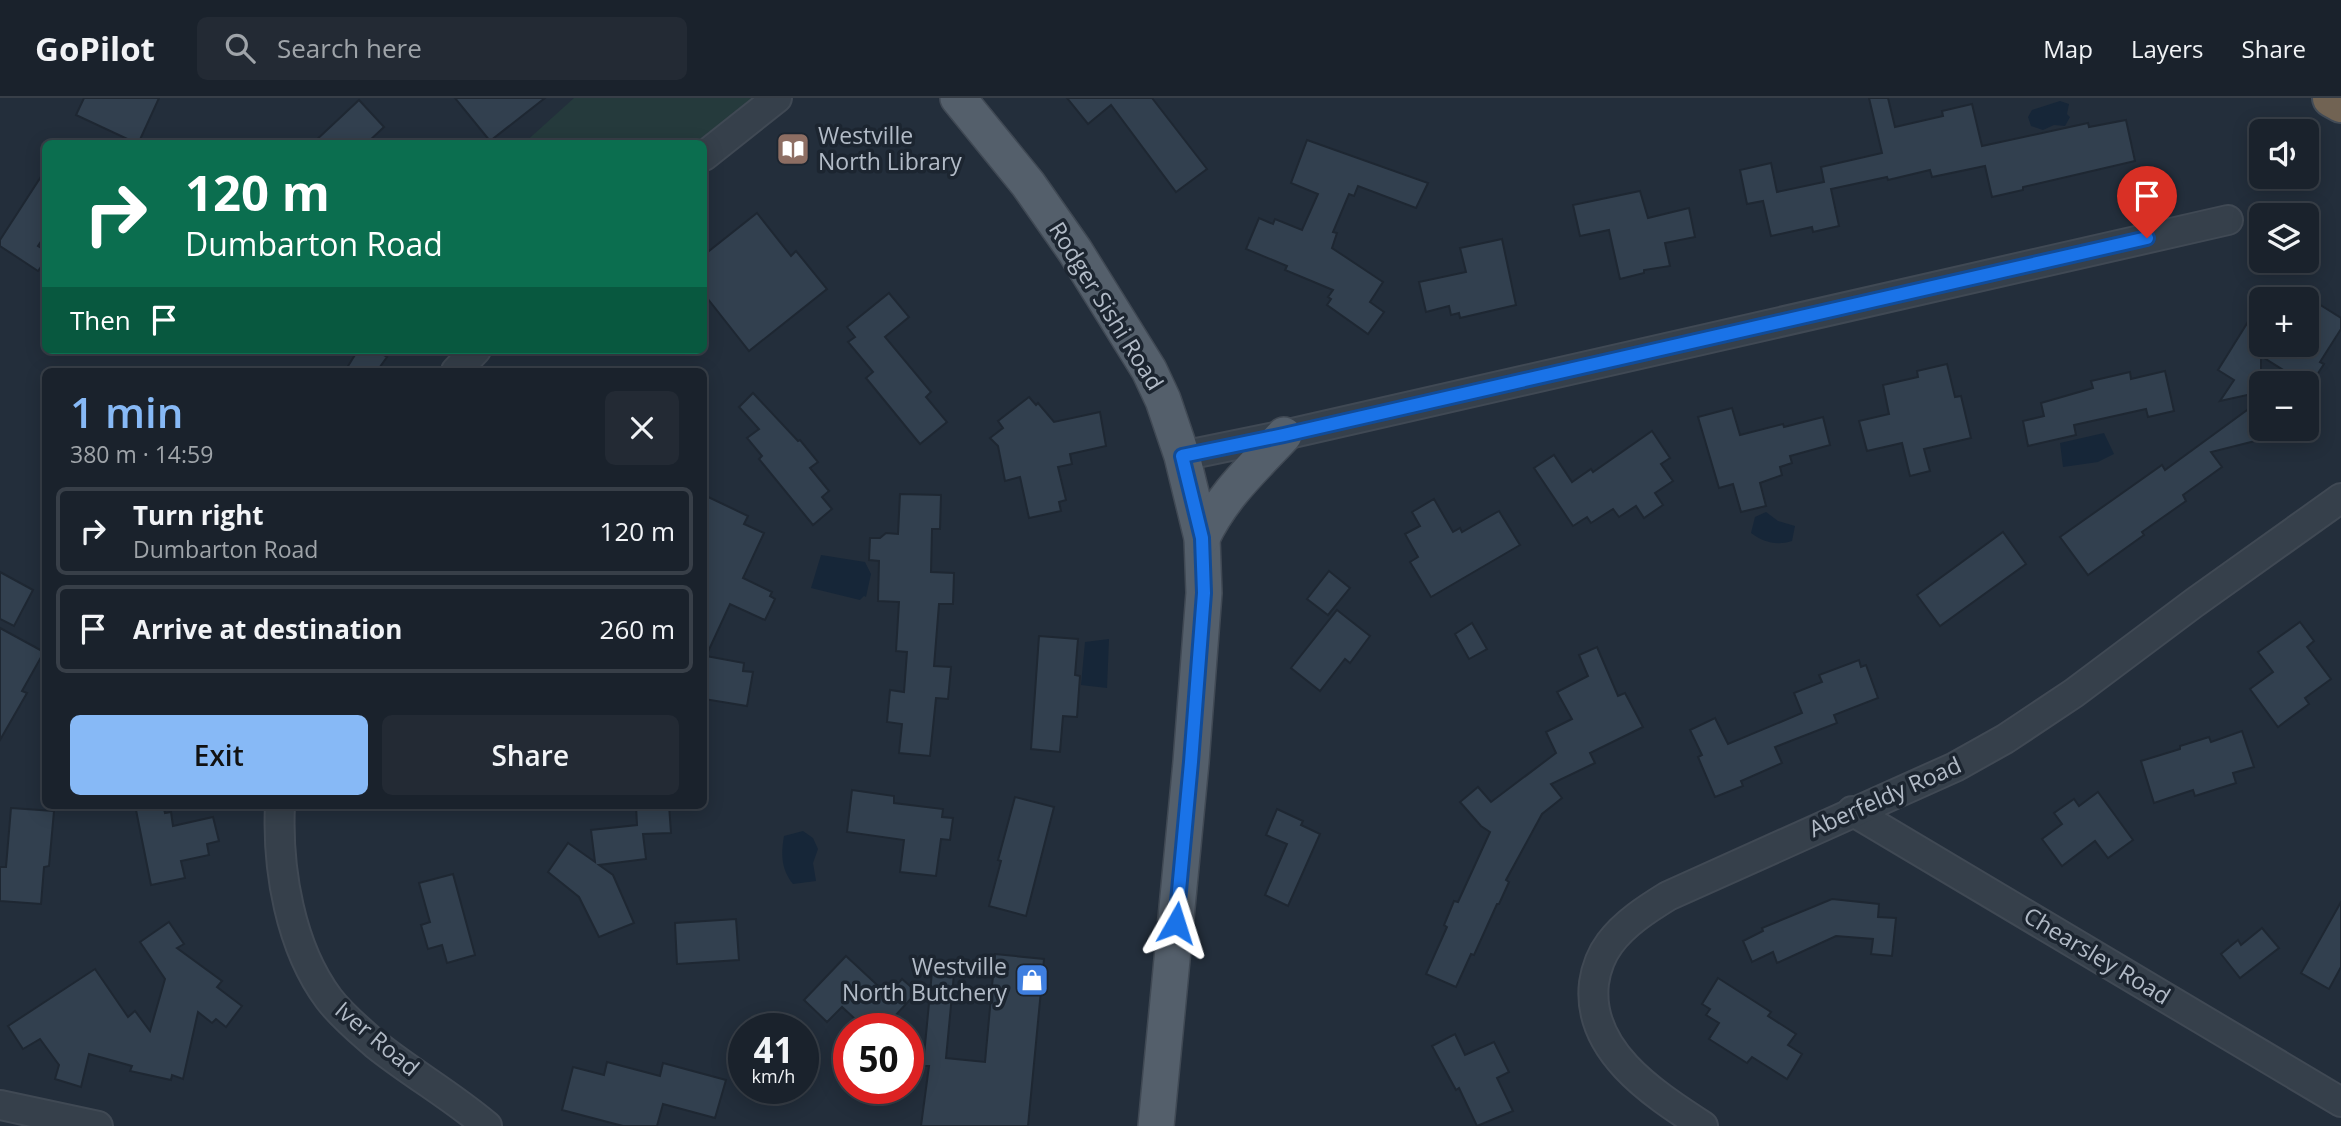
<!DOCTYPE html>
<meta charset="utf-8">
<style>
:root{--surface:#1a222c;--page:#232a34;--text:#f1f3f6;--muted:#9fa4a9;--line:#383f48;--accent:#87b9f6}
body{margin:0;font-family:"Open Sans",sans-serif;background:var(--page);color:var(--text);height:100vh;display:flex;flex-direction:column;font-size:26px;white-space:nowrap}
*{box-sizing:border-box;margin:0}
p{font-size:23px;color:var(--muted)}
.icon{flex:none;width:38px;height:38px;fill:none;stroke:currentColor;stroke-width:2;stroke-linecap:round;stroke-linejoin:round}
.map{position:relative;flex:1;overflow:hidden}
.details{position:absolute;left:42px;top:270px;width:665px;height:441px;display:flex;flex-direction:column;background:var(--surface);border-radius:10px;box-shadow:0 4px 18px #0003,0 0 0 2px var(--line)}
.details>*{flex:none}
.banner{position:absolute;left:42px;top:42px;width:665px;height:214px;border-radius:10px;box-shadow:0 4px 18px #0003,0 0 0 2px var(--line);background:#0b6e4f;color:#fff;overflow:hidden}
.tools{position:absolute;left:2249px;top:21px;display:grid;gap:14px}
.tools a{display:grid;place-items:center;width:70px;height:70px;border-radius:10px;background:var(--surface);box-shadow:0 4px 18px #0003,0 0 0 2px var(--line);font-size:35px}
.speed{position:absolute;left:728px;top:915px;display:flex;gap:14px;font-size:35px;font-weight:700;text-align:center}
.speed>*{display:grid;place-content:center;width:91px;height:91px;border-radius:50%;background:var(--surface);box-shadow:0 4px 18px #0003,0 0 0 2px var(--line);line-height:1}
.speed small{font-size:18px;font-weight:400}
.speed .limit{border:10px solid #d22;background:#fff;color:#111}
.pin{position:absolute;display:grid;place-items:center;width:60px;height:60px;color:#fff;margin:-72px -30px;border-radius:50% 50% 50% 0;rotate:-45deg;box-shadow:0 0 7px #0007}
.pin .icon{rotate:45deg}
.me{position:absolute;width:77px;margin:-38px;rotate:6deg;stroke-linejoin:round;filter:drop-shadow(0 0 5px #0008)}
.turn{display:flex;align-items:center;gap:24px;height:147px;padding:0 28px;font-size:32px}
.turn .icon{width:91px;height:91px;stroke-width:2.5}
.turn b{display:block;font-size:49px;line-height:60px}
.then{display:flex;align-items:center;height:66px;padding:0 28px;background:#0003;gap:14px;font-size:26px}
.round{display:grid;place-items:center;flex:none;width:74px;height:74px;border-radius:10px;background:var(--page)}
.headline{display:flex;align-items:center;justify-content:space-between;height:119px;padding:0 28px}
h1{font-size:42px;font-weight:600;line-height:52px;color:var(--accent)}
.cta{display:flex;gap:14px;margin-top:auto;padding:14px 28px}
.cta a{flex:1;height:80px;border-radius:10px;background:var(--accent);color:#111;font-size:28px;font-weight:600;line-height:80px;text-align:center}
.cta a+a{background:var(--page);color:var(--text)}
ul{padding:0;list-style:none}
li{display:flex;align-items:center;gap:21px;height:88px;margin:0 14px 10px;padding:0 14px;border:4px solid var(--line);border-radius:10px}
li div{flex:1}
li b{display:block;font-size:26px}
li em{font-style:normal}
header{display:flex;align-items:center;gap:42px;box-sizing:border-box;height:98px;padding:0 35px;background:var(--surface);border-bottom:2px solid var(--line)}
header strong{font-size:33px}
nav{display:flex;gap:38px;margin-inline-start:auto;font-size:24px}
.search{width:490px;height:63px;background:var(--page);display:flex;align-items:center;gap:18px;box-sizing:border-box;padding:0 24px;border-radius:10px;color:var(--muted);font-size:26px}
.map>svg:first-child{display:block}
.green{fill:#253a3c}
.water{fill:#162638}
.building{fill:#32404f;stroke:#1e2732;stroke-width:2}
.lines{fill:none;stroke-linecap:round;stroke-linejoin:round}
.minor-casing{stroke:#404954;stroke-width:32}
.major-casing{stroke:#404954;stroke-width:38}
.highway-casing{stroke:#424b56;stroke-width:42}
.minor{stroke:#36404b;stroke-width:28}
.major{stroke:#545f6b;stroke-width:35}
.highway{stroke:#716353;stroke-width:38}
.route-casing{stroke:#114b97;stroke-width:18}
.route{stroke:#1a73e8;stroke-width:12}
.labels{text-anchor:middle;stroke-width:7;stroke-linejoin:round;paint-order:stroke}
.poi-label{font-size:23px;fill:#b2bbc7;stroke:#1c2530;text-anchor:start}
.street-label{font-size:23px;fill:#b2bbc7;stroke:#1c2530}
</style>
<header>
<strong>GoPilot</strong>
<div class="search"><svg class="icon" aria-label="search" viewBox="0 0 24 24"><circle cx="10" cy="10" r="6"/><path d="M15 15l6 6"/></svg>Search here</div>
<nav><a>Map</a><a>Layers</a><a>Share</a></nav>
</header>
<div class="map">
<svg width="2341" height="1028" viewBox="0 0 2341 1028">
<rect width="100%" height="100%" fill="#232e3b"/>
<polygon class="green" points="574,0 777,0 704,46 523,46"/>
<g class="water">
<polygon points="2060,3 2069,6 2067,16 2070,19 2065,28 2054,27 2043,32 2031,28 2028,19 2032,12"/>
<polygon points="2104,335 2114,356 2098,364 2063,369 2060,345"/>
<path d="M1766,414L1778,423L1795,428L1792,443C1776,448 1763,444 1751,435L1755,419Z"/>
<polygon points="821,457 865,464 871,476 866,499 864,498 860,502 811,490"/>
<polygon points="1109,541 1107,590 1081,587 1085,544"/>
<path d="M803,733L813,740L818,751L813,765L816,783L793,786C781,771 781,756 784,738Z"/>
</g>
<g class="building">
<polygon points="84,0 159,0 138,46 76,17"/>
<polygon points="455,0 545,0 490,43"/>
<polygon points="1067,0 1152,0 1207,71 1176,94 1111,7 1088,26"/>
<polygon points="1869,0 1888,0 1895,29 1943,18 1942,13 1972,6 1982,48 2088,25 2089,29 2126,22 2135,63 2023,89 2023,92 1992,99 1985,68 1932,79 1930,72 1888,82 1887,79 1831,91 1839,128 1813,134 1812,129 1771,138 1763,103 1747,106 1740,72 1771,65 1777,94 1824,84 1821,69 1882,55"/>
<polygon points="359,2 384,29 366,46 312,46"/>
<polygon points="1307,42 1428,85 1416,110 1358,88 1354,98 1349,96 1333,134 1337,135 1332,150 1383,184 1370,204 1384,214 1368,236 1327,207 1331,201 1328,199 1333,192 1285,172 1287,168 1246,151 1259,120 1273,126 1275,121 1302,132 1318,96 1291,85"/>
<polygon points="46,71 46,136 38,148 46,153 46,162 38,173 0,148 0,142"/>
<polygon points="1640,93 1648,120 1689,110 1695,139 1665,145 1670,168 1644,172 1644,175 1620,181 1609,132 1580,138 1573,107"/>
<polygon points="757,115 791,158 796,153 827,191 749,253 704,196 704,157"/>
<polygon points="1502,141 1516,207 1460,220 1459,215 1451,217 1449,208 1426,214 1419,184 1466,174 1460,150"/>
<polygon points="889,195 909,219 885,239 931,294 926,299 947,324 920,346 866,280 873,274 848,244 855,239 847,229"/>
<polygon points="2306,198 2341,220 2341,231 2320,264 2324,266 2313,283 2304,285 2261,258 2261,294 2220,303 2234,282 2218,272 2261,203 2261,247 2306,247"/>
<polygon points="358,252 375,252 387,259 377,273 345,273"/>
<polygon points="1947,266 1955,299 1961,298 1971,340 1924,351 1930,373 1910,378 1902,345 1867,353 1859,323 1889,316 1883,287 1918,279 1917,273"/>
<polygon points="2165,273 2174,313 2148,319 2146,311 2074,327 2076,337 2028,348 2023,323 2044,318 2041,305 2093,290 2091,283 2130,274 2131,281"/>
<polygon points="753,295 798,343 800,342 818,364 810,370 829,393 822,399 832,411 813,427 759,361 762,358 747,340 759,331 739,309"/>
<polygon points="1029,299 1036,307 1038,305 1054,324 1100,314 1106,348 1070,356 1072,366 1058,369 1066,402 1059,404 1061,413 1029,420 1020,379 1005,383 998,348 990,340 1003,330 998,323"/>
<polygon points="2254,307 2263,341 2211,354 2222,369 2183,397 2186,403 2142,434 2144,437 2088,477 2060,439 2162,367 2165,372"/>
<polygon points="1732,310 1740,337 1783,326 1784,329 1823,319 1830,347 1790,358 1792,365 1780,369 1782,377 1760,385 1766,408 1741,414 1733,386 1719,390 1698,319"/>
<polygon points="1652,333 1670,360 1661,366 1673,383 1655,395 1663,407 1644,420 1636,408 1619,419 1613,411 1591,425 1587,419 1573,428 1534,370 1554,357 1572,384 1591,371 1593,374"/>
<polygon points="900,396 941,397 940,431 932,431 931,474 954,475 953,506 939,506 934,568 951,569 948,601 936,600 930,658 899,655 902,626 887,624 890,592 904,594 907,554 896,553 899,504 878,503 879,463 869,462 870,440 880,440 886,435 898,436"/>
<polygon points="704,397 748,418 744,426 764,435 743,480 772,494 770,498 775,501 765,522 730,506 706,558 744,565 743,573 753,574 747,608 704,601"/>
<polygon points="1434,401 1453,434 1460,430 1462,434 1499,413 1520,447 1431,499 1410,464 1418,459 1405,436 1420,428 1412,414"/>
<polygon points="2003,434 2026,466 1940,528 1917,497"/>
<polygon points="1329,473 1350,490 1328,517 1307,501"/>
<polygon points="0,474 33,492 14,528 0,521"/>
<polygon points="1337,512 1370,538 1350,565 1345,561 1320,593 1291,570"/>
<polygon points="2300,524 2314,543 2307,549 2331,581 2305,600 2309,606 2278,629 2250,591 2273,574 2258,554"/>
<polygon points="1472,525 1487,551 1469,561 1455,536"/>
<polygon points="0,530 44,554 22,593 27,595 0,642"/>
<polygon points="1039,538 1078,541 1075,577 1080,578 1077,619 1063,618 1060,654 1031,651"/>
<polygon points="1597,549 1618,598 1625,595 1643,629 1590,655 1595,665 1551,686 1562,700 1542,716 1506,782 1509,784 1499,806 1497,806 1474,857 1471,856 1456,889 1426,876 1447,829 1444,827 1454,803 1458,804 1490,734 1481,728 1460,704 1478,689 1491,704 1556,655 1546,634 1572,621 1557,594 1588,578 1579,557"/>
<polygon points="1859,562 1861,569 1866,567 1878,600 1834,617 1837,625 1775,649 1782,665 1741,683 1743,688 1715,699 1698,659 1702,657 1690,632 1715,620 1728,646 1802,615 1794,595 1822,584 1819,577"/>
<polygon points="2242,633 2254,669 2233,675 2236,685 2195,698 2193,692 2154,705 2141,663 2180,651 2180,648 2209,639 2211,644"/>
<polygon points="852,692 894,698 894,705 943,711 942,719 953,720 950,742 941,741 936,778 900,774 904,742 847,734"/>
<polygon points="2098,694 2133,742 2108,760 2095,743 2062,768 2042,741 2062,726 2054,715 2074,701 2079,708"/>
<polygon points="1015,699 1054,709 1026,818 989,808 1001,763 998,762"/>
<polygon points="135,707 163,707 165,715 171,714 173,728 213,719 219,743 207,746 209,757 181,763 185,780 151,787"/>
<polygon points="636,707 669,707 671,735 643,736 646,761 599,767 613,777 634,825 599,839 579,799 548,774 568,745 595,764 591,732 637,727"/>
<polygon points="11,710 54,713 49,768 44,769 41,806 0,803 0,769 6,769"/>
<polygon points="1277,711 1303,723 1301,727 1320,736 1288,808 1265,797 1287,746 1266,737"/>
<polygon points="453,776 475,857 447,865 442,847 428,851 421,827 430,824 419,785"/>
<polygon points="1832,801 1879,806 1878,819 1896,820 1892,858 1871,856 1873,841 1836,838 1777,865 1773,854 1752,864 1743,843 1763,833 1762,830"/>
<polygon points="2341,804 2341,869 2329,891 2301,875"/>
<polygon points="736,821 739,862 677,866 675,825"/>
<polygon points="169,824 184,846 177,850 222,883 217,889 242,908 226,929 216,921 212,925 198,914 183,981 172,977 171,982 130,973 132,968 89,956 81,989 55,981 59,967 40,941 23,951 8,928 95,871 128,919 135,913 150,933 165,881 140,844"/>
<polygon points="2262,830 2279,850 2240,880 2221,856 2238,842 2241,847"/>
<polygon points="995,856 1044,861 1028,1028 921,1028 929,968 923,968 932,874 954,876 946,960 985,964"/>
<polygon points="846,858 888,897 902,881 917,894 883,931 866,931 842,909 827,924 804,902"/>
<polygon points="1718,880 1771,914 1768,918 1796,936 1788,947 1802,956 1787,981 1752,959 1747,965 1709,941 1719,925 1706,917 1710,911 1702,906"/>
<polygon points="1455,936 1465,957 1494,944 1509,974 1497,980 1513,1013 1477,1028 1459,990 1456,992 1432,948"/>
<polygon points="607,964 660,978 663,965 726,982 715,1020 663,1006 657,1028 623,1028 562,1012 573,969 604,977"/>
</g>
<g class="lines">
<defs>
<g id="minor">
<polyline points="704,58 777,0"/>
<polyline points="456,273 476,252"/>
<polyline points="1182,358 1284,337 2228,122"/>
<path d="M280,707C277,771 290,849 329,901C342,918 359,932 375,946C411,975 452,998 487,1028"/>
<polyline points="1852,713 2341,1004"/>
<polyline points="0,1007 98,1028"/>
<path d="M1703,1028C1654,996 1586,953 1594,885C1596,871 1601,857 1610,845C1625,825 1647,811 1668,798L1955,669L2005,641L2074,595L2194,505L2341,400"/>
</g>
<g id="major">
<polyline points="958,0 1028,86 1075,153 1149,272 1163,302 1182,358 1202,440 1204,495 1191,664 1156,1028"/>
<path d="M1202,440C1222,398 1252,371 1284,337"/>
</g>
<polyline id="highway" points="2332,0 2341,5"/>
</defs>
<use href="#minor" class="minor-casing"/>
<use href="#major" class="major-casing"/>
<use href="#highway" class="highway-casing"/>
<use href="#minor" class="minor"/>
<use href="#major" class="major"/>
<use href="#highway" class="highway"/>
</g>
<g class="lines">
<defs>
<polyline id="route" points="1176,825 1191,664 1204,495 1202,440 1182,358 1284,337 2147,140"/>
</defs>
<use href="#route" class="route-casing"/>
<use href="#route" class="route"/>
</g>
<defs>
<symbol id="library-square" viewBox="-11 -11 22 22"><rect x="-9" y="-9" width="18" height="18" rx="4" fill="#8d6e63" stroke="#1c2530"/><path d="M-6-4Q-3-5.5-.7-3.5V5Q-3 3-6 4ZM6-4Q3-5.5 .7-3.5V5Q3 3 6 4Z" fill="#fff"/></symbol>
<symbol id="shop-square" viewBox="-11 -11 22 22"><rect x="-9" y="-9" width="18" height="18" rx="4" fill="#3f7fe0" stroke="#1c2530"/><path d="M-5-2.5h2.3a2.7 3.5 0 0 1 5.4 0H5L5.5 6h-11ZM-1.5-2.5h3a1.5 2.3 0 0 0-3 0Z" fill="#fff"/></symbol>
</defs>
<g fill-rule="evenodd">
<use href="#library-square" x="774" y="32" width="38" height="38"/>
<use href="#shop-square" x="1013" y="863" width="38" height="38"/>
</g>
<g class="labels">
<g class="poi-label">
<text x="818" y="46">Westville<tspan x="818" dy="26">North Library</tspan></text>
<text x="1007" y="877" text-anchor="end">Westville<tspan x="1007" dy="26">North Butchery</tspan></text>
</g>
<g class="street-label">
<text transform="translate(1106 208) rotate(58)" y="8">Rodger Sishi Road</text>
<text transform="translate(1885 699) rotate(-24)" y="8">Aberfeldy Road</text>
<text transform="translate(2097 858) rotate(31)" y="8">Chearsley Road</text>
<text transform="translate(377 941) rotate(40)" y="8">Iver Road</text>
</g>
</g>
</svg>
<div class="tools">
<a><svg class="icon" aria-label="sound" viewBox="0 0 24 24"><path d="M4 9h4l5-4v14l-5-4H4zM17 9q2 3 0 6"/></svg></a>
<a><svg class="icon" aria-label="layers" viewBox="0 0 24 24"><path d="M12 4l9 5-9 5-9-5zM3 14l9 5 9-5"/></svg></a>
<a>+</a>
<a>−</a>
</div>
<div class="speed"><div>41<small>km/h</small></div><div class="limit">50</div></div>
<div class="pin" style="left:2147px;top:140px;background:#d93025"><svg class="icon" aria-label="arrive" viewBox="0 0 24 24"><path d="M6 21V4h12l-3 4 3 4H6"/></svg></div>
<svg class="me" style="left:1176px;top:825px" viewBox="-20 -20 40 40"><path d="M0-17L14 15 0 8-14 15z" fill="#1a73e8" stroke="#fff" stroke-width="4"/></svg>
<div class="banner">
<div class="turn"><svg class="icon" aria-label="right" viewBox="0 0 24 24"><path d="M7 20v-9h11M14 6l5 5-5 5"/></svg><div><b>120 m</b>Dumbarton Road</div></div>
<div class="then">Then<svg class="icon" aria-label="arrive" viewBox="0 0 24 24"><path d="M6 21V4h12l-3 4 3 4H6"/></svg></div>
</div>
<section class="details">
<div class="headline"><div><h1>1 min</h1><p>380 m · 14:59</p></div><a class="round"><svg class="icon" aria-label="close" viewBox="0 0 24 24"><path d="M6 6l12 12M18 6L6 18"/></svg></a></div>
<ul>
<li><svg class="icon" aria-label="right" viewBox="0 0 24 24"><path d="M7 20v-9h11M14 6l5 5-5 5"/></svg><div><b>Turn right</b><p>Dumbarton Road</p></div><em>120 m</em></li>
<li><svg class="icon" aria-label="arrive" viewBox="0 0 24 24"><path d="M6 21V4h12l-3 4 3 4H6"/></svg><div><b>Arrive at destination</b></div><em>260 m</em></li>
</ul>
<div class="cta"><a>Exit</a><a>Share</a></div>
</section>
</div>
